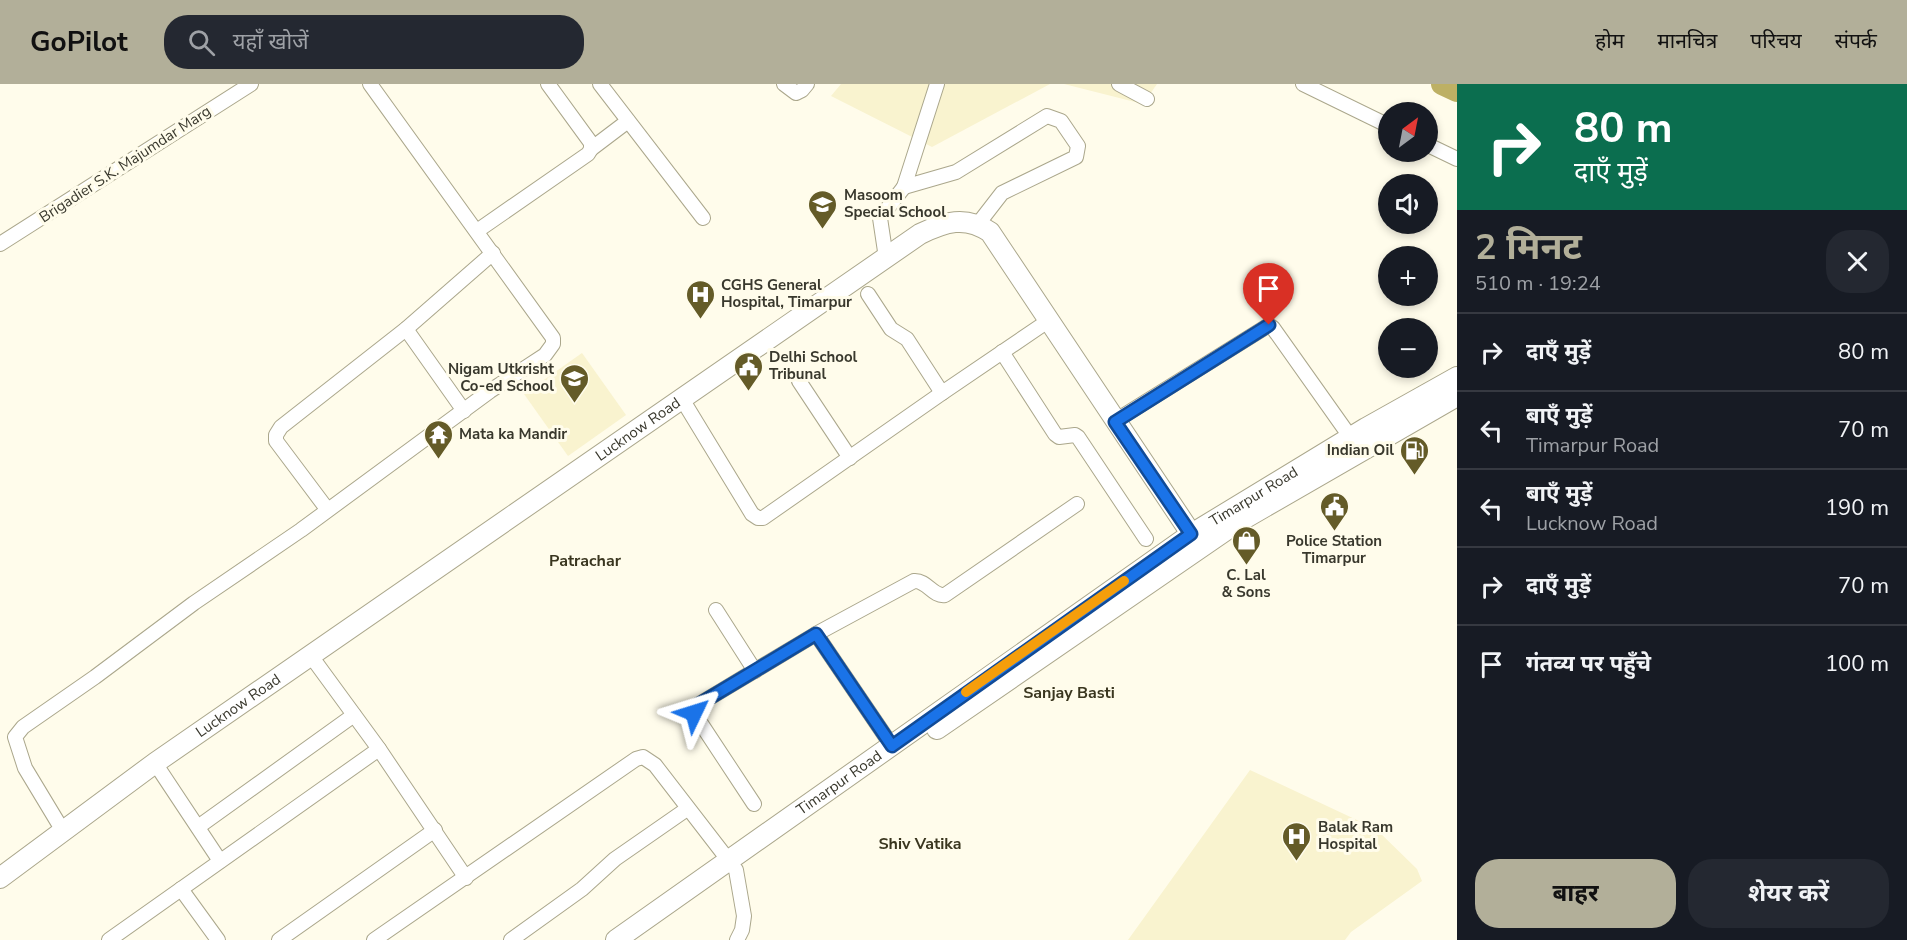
<!DOCTYPE html>
<html lang="hi">
<meta charset="utf-8">
<style>
:root{--surface:#171b24;--page:#242831;--text:#f1f3f6;--muted:#9ea1a6;--line:#363941;--accent:#b2af99}
body{margin:0;font-family:"Nunito Sans","Noto Sans Devanagari",sans-serif;background:var(--page);color:var(--text);height:100vh;display:flex;flex-direction:column;font-size:22px;white-space:nowrap}
*{box-sizing:border-box;margin:0}
p{font-size:20px;color:var(--muted)}
.icon{flex:none;width:33px;height:33px;fill:none;stroke:currentColor;stroke-width:2;stroke-linecap:round;stroke-linejoin:round}
.map{position:relative;flex:1;overflow:hidden}
.drawer{display:flex;flex-direction:column;background:var(--surface);width:450px}
.drawer>*{flex:none}
.guide{background:#0b6e4f;color:#fff;overflow:hidden}
.needle{width:39px;rotate:32deg}
.controls{position:absolute;left:1378px;top:18px;display:grid;gap:12px}
.controls a{display:grid;place-items:center;width:60px;height:60px;border-radius:50%;background:var(--surface);box-shadow:0 3px 9px #0003;font-size:30px}
.pin{position:absolute;display:grid;place-items:center;width:51px;height:51px;color:#fff;margin:-62px -26px;border-radius:50% 50% 50% 0;rotate:-45deg;box-shadow:0 0 6px #0007}
.pin .icon{rotate:45deg}
.me{position:absolute;width:66px;margin:-33px;rotate:49deg;stroke-linejoin:round;filter:drop-shadow(0 0 4px #0008)}
.turn{display:flex;align-items:center;gap:21px;height:126px;padding:0 18px;font-size:27px}
.turn .icon{width:78px;height:78px;stroke-width:2.5}
.turn b{display:block;font-size:42px;line-height:51px}
.round{display:grid;place-items:center;flex:none;width:63px;height:63px;border-radius:24px;background:var(--page)}
.overview{display:flex;align-items:center;justify-content:space-between;height:102px;padding:0 18px}
h1{font-size:36px;font-weight:700;line-height:45px;color:var(--accent)}
.button{display:flex;gap:12px;margin-top:auto;padding:12px 18px}
.button a{flex:1;height:69px;border-radius:24px;background:var(--accent);color:#111;font-size:24px;font-weight:700;line-height:69px;text-align:center}
.button a+a{background:var(--page);color:var(--text)}
ul{padding:0;list-style:none}
li{display:flex;align-items:center;gap:18px;height:78px;padding:0 18px;border-top:2px solid var(--line)}
li div{flex:1}
li b{display:block;font-size:22px}
li em{font-style:normal}
header{display:flex;align-items:center;gap:36px;box-sizing:border-box;height:84px;padding:0 30px;background:var(--accent);color:#111}
header strong{font-size:28px}
nav{display:flex;gap:33px;margin-inline-start:auto;font-size:21px}
.search{width:420px;height:54px;background:var(--page);display:flex;align-items:center;gap:15px;box-sizing:border-box;padding:0 21px;border-radius:24px;color:var(--muted);font-size:22px}
main{display:flex;flex:1;min-height:0}
.map>svg:first-child{display:block}
.built{fill:#f9f3cf}
.lines{fill:none;stroke-linecap:round;stroke-linejoin:round}
.river{stroke:#bdb064;stroke-width:22}
.street-casing{stroke:#aba78c;stroke-width:16}
.secondary-casing{stroke:#aba78c;stroke-width:22}
.street{stroke:#fff;stroke-width:14}
.secondary{stroke:#fff;stroke-width:20}
.route-casing{stroke:#114b97;stroke-width:15}
.route{stroke:#1a73e8;stroke-width:10}
.slow{stroke:#f59e0b;stroke-width:10}
.labels{text-anchor:middle;stroke-width:6;stroke-linejoin:round;paint-order:stroke}
.street-label{font-size:15px;fill:#39382d;stroke:#fffceb}
.poi-label{font-size:15px;font-weight:bold;fill:#39382d;stroke:#fffceb;text-anchor:start}
.neighbourhood-label{font-size:16px;font-weight:bold;fill:#3a361f;stroke:#fffceb}
</style>
<header>
<strong>GoPilot</strong>
<div class="search"><svg class="icon" aria-label="search" viewBox="0 0 24 24"><circle cx="10" cy="10" r="6"/><path d="M15 15l6 6"/></svg>यहाँ खोजें</div>
<nav><a>होम</a><a>मानचित्र</a><a>परिचय</a><a>संपर्क</a></nav>
</header>
<main>
<div class="map">
<svg width="1457" height="856" viewBox="0 0 1457 856">
<rect width="100%" height="100%" fill="#fffceb"/>
<g class="built">
<polygon points="841,0 1050,0 932,63 831,12"/>
<polygon points="1064,0 1157,0 1143,20"/>
<polygon points="582,269 626,331 568,372 524,310"/>
<polygon points="1250,686 1376,745 1417,785 1422,797 1351,848 1345,856 1128,856"/>
</g>
<g class="lines">
<polyline class="river" points="1442,0 1457,7"/>
<defs>
<g id="street">
<polyline points="600,0 703,134"/>
<polyline points="784,0 796,9 802,6 807,0"/>
<polyline points="937,0 904,103 956,88 1047,32 1061,37 1078,62 1076,73 1002,109 978,140"/>
<polyline points="1119,0 1147,15"/>
<polyline points="1303,0 1389,42"/>
<polyline points="1428,61 1457,75"/>
<polyline points="591,65 628,37"/>
<polyline points="477,147 588,70 591,65 591,59 548,0"/>
<polyline points="0,160 251,0"/>
<polyline points="886,174 880,134 904,103"/>
<polyline points="868,210 891,245 907,255 942,309"/>
<polyline points="406,245 464,327"/>
<polyline points="1002,268 1055,350 1059,353 1075,351 1078,353 1146,455"/>
<polyline points="799,297 850,374"/>
<polyline points="682,315 752,430 758,434 763,434 942,309 1048,237"/>
<polyline points="1115,337 1269,241 1273,244 1351,354"/>
<polyline points="327,425 276,357 276,351 281,343 406,245 493,169"/>
<polyline points="716,526 755,587"/>
<polyline points="816,550 892,662"/>
<polyline points="311,572 379,665 466,794"/>
<polyline points="155,679 220,777"/>
<path d="M754,720L694,629L693,625L696,622L816,550L914,497C927,496 933,513 945,511L1077,420"/>
<polyline points="198,743 354,631"/>
<polyline points="63,747 25,684 15,653 23,643 95,593 194,519 301,446 490,307 545,271 553,260 553,254 370,0"/>
<polyline points="181,805 218,856"/>
<polyline points="109,856 379,665"/>
<polyline points="279,856 435,746"/>
<polyline points="374,856 636,675 643,673 655,681 736,786 744,832 742,846 737,856"/>
<polyline points="511,856 582,805 615,775 687,725"/>
</g>
<g id="secondary">
<polyline points="937,645 1235,440 1457,312"/>
<path id="s1" d="M0,794L155,679L920,150C945,138 965,131 990,148L1200,463"/>
<path id="s2" d="M616,856L1190,451L1366,344L1457,293"/>
</g>
</defs>
<use href="#street" class="street-casing"/>
<use href="#secondary" class="secondary-casing"/>
<use href="#street" class="street"/>
<use href="#secondary" class="secondary"/>
</g>
<g class="lines">
<defs>
<polyline id="route" points="694,629 696,622 816,550 892,662 1191,450 1115,338 1269,241"/>
</defs>
<use href="#route" class="route-casing"/>
<use href="#route" class="route"/>
<polyline class="slow" points="966,608 1124,497"/>
</g>
<defs>
<symbol id="school-pin" viewBox="-11 -11 22 30"><path d="M0 17L-7.5 6A9.5 9.5 0 1 1 7.5 6Z" fill="#645b28" stroke="#fffceb"/><path d="M0-5L7-2L0 1L-7-2ZM-4 1L0 2.5L4 1V4Q0 6-4 4Z" fill="#fff"/></symbol>
<symbol id="hospital-pin" viewBox="-11 -11 22 30"><path d="M0 17L-7.5 6A9.5 9.5 0 1 1 7.5 6Z" fill="#645b28" stroke="#fffceb"/><path d="M-5-5h3v3.5h4V-5h3V5h-3V1.5h-4V5h-3Z" fill="#fff"/></symbol>
<symbol id="civic-pin" viewBox="-11 -11 22 30"><path d="M0 17L-7.5 6A9.5 9.5 0 1 1 7.5 6Z" fill="#645b28" stroke="#fffceb"/><path d="M-.6-6.5H3V-4.5H.6V-3L4-1V1h2V6H-6V1h2V-1L-.6-3ZM-1.2 2.5V6h2.4V2.5Z" fill="#fff"/></symbol>
<symbol id="temple-pin" viewBox="-11 -11 22 30"><path d="M0 17L-7.5 6A9.5 9.5 0 1 1 7.5 6Z" fill="#645b28" stroke="#fffceb"/><path d="M0-6L5-2H3V0L6.5 2.5H4V6H1.5V3h-3V6H-4V2.5H-6.5L-3 0V-2H-5Z" fill="#fff"/></symbol>
<symbol id="fuel-pin" viewBox="-11 -11 22 30"><path d="M0 17L-7.5 6A9.5 9.5 0 1 1 7.5 6Z" fill="#645b28" stroke="#fffceb"/><path d="M-5.5-6h7V0h2V4h1.3V-2.5L3-4.5l.8-.8L6-3V5H2.5V1h-1V6h-7ZM-4.2-4.7v3.2H.2V-4.7Z" fill="#fff"/></symbol>
<symbol id="shop-pin" viewBox="-11 -11 22 30"><path d="M0 17L-7.5 6A9.5 9.5 0 1 1 7.5 6Z" fill="#645b28" stroke="#fffceb"/><path d="M-5-2.5h2.3a2.7 3.5 0 0 1 5.4 0H5L5.5 6h-11ZM-1.5-2.5h3a1.5 2.3 0 0 0-3 0Z" fill="#fff"/></symbol>
</defs>
<g fill-rule="evenodd">
<use href="#school-pin" x="806" y="104" width="33" height="45"/>
<use href="#hospital-pin" x="684" y="194" width="33" height="45"/>
<use href="#civic-pin" x="732" y="266" width="33" height="45"/>
<use href="#school-pin" x="558" y="278" width="33" height="45"/>
<use href="#temple-pin" x="422" y="334" width="33" height="45"/>
<use href="#fuel-pin" x="1398" y="350" width="33" height="45"/>
<use href="#civic-pin" x="1318" y="406" width="33" height="45"/>
<use href="#shop-pin" x="1230" y="440" width="33" height="45"/>
<use href="#hospital-pin" x="1280" y="736" width="33" height="45"/>
</g>
<g class="labels">
<g class="street-label">
<text transform="translate(125 80) rotate(-33)" y="5">Brigadier S.K. Majumdar Marg</text>
<text dy="5" stroke="none"><textPath href="#s1" startOffset="780">Lucknow Road</textPath></text>
<text dy="5" stroke="none"><textPath href="#s2" startOffset="777">Timarpur Road</textPath></text>
<text dy="5" stroke="none"><textPath href="#s1" startOffset="294">Lucknow Road</textPath></text>
<text dy="5" stroke="none"><textPath href="#s2" startOffset="273">Timarpur Road</textPath></text>
</g>
<g class="poi-label">
<text x="844" y="116">Masoom<tspan x="844" dy="17">Special School</tspan></text>
<text x="721" y="206">CGHS General<tspan x="721" dy="17">Hospital, Timarpur</tspan></text>
<text x="769" y="278">Delhi School<tspan x="769" dy="17">Tribunal</tspan></text>
<text x="554" y="290" text-anchor="end">Nigam Utkrisht<tspan x="554" dy="17">Co-ed School</tspan></text>
<text x="459" y="355">Mata ka Mandir</text>
<text x="1394" y="371" text-anchor="end">Indian Oil</text>
<text x="1334" y="462" text-anchor="middle">Police Station<tspan x="1334" dy="17">Timarpur</tspan></text>
<text x="1246" y="496" text-anchor="middle">C. Lal<tspan x="1246" dy="17">&amp; Sons</tspan></text>
<text x="1318" y="748">Balak Ram<tspan x="1318" dy="17">Hospital</tspan></text>
</g>
<g class="neighbourhood-label">
<text x="585" y="482">Patrachar</text>
<text x="1069" y="614">Sanjay Basti</text>
<text x="920" y="765">Shiv Vatika</text>
</g>
</g>
</svg>
<div class="controls">
<a><svg class="needle" viewBox="-14 -14 28 28"><path d="M0-13l5 13h-10z" fill="#e53935"/><path d="M0 13l5-13h-10z" fill="#9ea1a6"/></svg></a>
<a><svg class="icon" aria-label="sound" viewBox="0 0 24 24"><path d="M4 9h4l5-4v14l-5-4H4zM17 9q2 3 0 6"/></svg></a>
<a>+</a>
<a>−</a>
</div>
<div class="pin" style="left:1269px;top:241px;background:#d93025"><svg class="icon" aria-label="arrive" viewBox="0 0 24 24"><path d="M6 21V4h12l-3 4 3 4H6"/></svg></div>
<svg class="me" style="left:694px;top:629px" viewBox="-20 -20 40 40"><path d="M0-17L14 15 0 8-14 15z" fill="#1a73e8" stroke="#fff" stroke-width="4"/></svg>
</div>
<section class="drawer">
<div class="guide">
<div class="turn"><svg class="icon" aria-label="right" viewBox="0 0 24 24"><path d="M7 20v-9h11M14 6l5 5-5 5"/></svg><div><b>80 m</b>दाएँ मुड़ें</div></div>
</div>
<div class="overview"><div><h1>2 मिनट</h1><p>510 m · 19:24</p></div><a class="round"><svg class="icon" aria-label="close" viewBox="0 0 24 24"><path d="M6 6l12 12M18 6L6 18"/></svg></a></div>
<ul>
<li><svg class="icon" aria-label="right" viewBox="0 0 24 24"><path d="M7 20v-9h11M14 6l5 5-5 5"/></svg><div><b>दाएँ मुड़ें</b></div><em>80 m</em></li>
<li><svg class="icon" aria-label="left" viewBox="0 0 24 24"><path d="M17 20v-9H6M10 6l-5 5 5 5"/></svg><div><b>बाएँ मुड़ें</b><p>Timarpur Road</p></div><em>70 m</em></li>
<li><svg class="icon" aria-label="left" viewBox="0 0 24 24"><path d="M17 20v-9H6M10 6l-5 5 5 5"/></svg><div><b>बाएँ मुड़ें</b><p>Lucknow Road</p></div><em>190 m</em></li>
<li><svg class="icon" aria-label="right" viewBox="0 0 24 24"><path d="M7 20v-9h11M14 6l5 5-5 5"/></svg><div><b>दाएँ मुड़ें</b></div><em>70 m</em></li>
<li><svg class="icon" aria-label="arrive" viewBox="0 0 24 24"><path d="M6 21V4h12l-3 4 3 4H6"/></svg><div><b>गंतव्य पर पहुँचे</b></div><em>100 m</em></li>
</ul>
<div class="button"><a>बाहर</a><a>शेयर करें</a></div>
</section>
</main>
